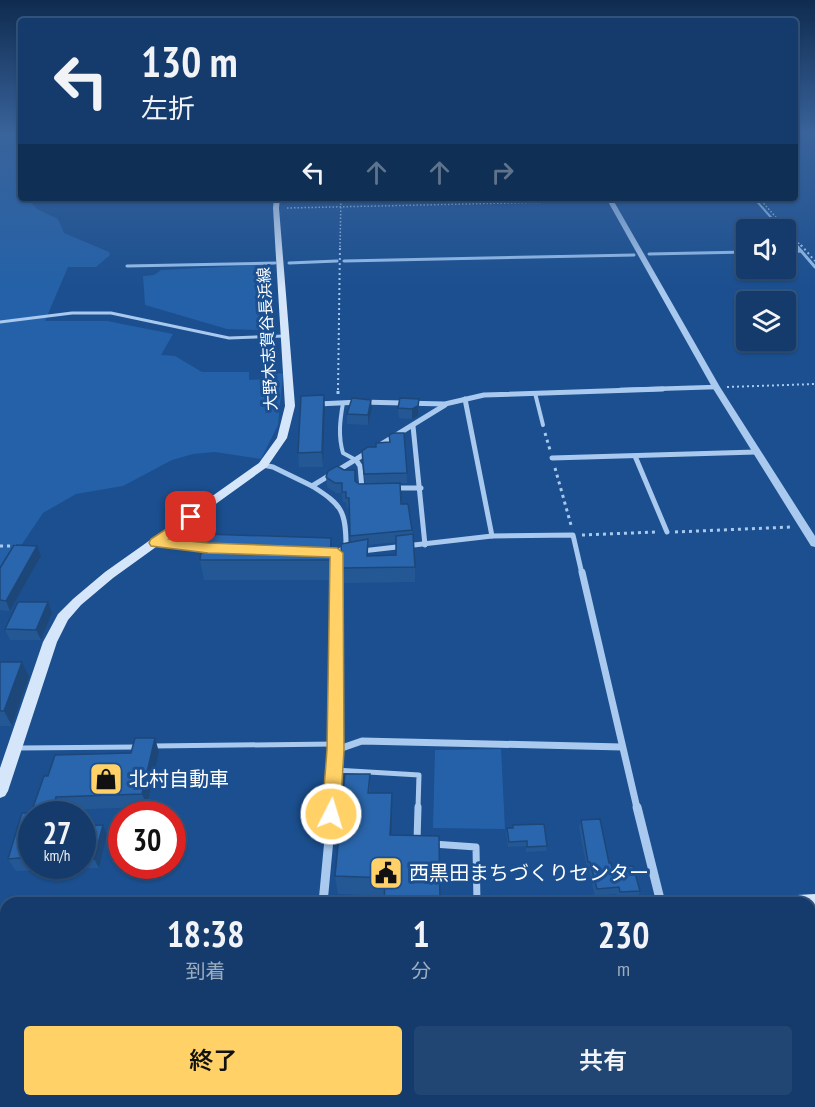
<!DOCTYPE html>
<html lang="ja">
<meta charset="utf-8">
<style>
:root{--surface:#143b6b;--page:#214673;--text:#f1f3f6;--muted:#9dadc1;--line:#33557e;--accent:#ffd166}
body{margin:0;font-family:"PT Sans Narrow","Noto Sans JP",sans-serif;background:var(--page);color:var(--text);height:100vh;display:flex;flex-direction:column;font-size:22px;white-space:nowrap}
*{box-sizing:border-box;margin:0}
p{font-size:20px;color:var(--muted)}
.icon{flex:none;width:33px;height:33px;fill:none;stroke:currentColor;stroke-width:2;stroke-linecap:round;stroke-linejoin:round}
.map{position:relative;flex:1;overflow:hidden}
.details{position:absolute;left:0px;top:897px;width:816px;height:210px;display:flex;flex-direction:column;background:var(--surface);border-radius:18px 18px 0 0;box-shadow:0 2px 4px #0004,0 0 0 2px var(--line)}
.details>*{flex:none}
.banner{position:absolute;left:18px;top:18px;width:780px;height:183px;border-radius:6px;box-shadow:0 2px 4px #0004,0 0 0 2px var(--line);background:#143b6b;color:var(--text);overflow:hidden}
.fabs{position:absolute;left:736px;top:219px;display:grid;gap:12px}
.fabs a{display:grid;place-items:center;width:60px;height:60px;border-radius:6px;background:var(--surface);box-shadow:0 2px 4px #0004,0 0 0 2px var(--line);font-size:30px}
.speed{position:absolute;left:18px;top:801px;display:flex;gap:12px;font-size:30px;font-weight:700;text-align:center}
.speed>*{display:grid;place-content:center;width:78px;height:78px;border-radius:50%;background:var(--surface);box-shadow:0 2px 4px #0004,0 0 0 2px var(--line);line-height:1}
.speed small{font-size:15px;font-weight:400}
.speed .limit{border:9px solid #d22;background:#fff;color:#111}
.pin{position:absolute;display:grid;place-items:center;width:51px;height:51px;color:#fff;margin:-26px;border-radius:12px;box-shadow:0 3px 9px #0006}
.me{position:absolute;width:66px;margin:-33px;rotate:5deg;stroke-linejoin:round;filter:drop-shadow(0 0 4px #0008)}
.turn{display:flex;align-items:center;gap:21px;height:126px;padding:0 24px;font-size:27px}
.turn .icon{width:78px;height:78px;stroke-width:2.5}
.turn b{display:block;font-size:42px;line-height:51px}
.lanes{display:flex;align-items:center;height:57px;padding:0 24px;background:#0003;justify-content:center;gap:30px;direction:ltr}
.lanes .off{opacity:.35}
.eta{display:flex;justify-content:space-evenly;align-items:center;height:102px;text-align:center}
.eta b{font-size:36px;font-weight:600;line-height:42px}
.button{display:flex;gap:12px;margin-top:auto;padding:12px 24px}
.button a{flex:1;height:69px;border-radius:6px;background:var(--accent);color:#111;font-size:24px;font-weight:600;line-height:69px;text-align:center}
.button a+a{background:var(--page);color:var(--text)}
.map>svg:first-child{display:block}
.green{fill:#2461a8}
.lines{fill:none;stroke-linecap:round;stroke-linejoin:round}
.stream-far1{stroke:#9cc4f0;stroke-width:2}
.stream{stroke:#9cc4f0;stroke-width:3}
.path-far2{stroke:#a9c9ee;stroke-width:1.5;stroke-dasharray:1.5 2;stroke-linecap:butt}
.path-far1{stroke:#a9c9ee;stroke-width:2;stroke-dasharray:2 3;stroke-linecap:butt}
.path{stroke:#a9c9ee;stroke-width:3;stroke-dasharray:3 4;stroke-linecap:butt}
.service-far3{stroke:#a9c9ee;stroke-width:3}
.service-far2{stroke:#a9c9ee;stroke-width:4}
.service-far1{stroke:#a9c9ee;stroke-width:5}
.service{stroke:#a9c9ee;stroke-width:7}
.minor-far3{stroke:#a9c9ee;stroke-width:4.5}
.minor-far2{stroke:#a9c9ee;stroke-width:5}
.minor-far1{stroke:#a9c9ee;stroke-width:7}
.minor{stroke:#a9c9ee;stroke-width:9}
.tertiary{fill:#a9c9ee;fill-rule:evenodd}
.secondary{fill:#d6e6fa;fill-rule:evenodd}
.wall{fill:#245895;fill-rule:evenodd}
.shaded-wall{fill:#1d4779}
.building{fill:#2a66ad;stroke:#1d4779;stroke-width:1.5}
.route{fill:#ffd166;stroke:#a68842;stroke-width:1.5}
.labels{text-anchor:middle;stroke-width:6;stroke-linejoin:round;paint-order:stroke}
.street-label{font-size:16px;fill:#fff;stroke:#1b4f8f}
.near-poi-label{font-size:20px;fill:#fff;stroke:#1b4f8f;text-anchor:start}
</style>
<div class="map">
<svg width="815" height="1107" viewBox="0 0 815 1107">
<rect width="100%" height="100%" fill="#1b4f8f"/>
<g class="green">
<polygon points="0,134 21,134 21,198 28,198 37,209 58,219 64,233 109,252 110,255 96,267 68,267 45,321 107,321 173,334 161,355 175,356 202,372 249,372 249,380 266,379 276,372 283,374 278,425 261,459 215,452 193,454 172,460 123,486 76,494 43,513 0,577"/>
<polygon points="262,265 271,271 271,317 260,318 260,330 227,329 145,305 143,276 154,275 161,270"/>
<polygon points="501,749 505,829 433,828 435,750"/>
</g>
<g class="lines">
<g class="stream-far1">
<polyline points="754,198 782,230"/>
<polyline points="786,234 797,247"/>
</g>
<g class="stream">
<polyline points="796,245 815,267"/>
<polyline points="786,252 801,251"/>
<polyline points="649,254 747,252"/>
<polyline points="344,261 634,255"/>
<polyline points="289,263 337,261"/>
<polyline points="127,266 275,263"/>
</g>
<g class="path-far2">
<polyline points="759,198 802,247"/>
<polyline points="622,201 759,199"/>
<polyline points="287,208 601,201"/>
<polyline points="340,247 341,198"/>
</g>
<g class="path-far1">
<polyline points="801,245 815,261"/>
<polyline points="727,387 815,384"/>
<polyline points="338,390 340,245"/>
</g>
<g class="path">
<polyline points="338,394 338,389"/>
<polyline points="545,433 550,450"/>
<polyline points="555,468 571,525"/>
<polyline points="675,532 791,527"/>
<polyline points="582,535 656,532"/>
<polyline points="0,546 16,546"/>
</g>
<polyline class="service-far3" points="0,322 72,313 111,313 229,338 285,336"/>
<g class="service-far2">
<polyline points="535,393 543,425"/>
<path d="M343,403C340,420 338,436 343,453L356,460"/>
</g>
<g class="service-far1">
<polyline points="153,746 334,744"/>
<polyline points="19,748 136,747"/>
<polyline points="335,770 419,775 418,808"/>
</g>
<g class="service">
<polyline points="417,841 418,807"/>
<polyline points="433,844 476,847 477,903"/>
</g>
<polyline class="minor-far3" points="620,390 716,387"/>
<g class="minor-far2">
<polyline points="465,399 492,536"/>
<polyline points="318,404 360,402 445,404 484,395 663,389"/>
<polyline points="413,426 425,545"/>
<polyline points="380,445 445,405"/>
<polyline points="635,456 667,532"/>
<polyline points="552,458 756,452"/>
<polyline points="356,460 360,466 362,489"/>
<polyline points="263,465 273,467 312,486 368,452"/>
<path d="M312,486C342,505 346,511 346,546L337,553V574"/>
<polyline points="393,488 421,488"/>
<polyline points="156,543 208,548"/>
<polyline points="362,551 492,536 573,535 582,574"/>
<polyline points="324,552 349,552"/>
</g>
<g class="minor-far1">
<polyline points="582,572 637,808"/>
<polyline points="336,750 362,741 622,747"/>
<polyline points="332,808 335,770 337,572"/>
</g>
<g class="minor">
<polyline points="637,807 661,903"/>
<polyline points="323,903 332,807"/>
<polyline points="810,1029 815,1027"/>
<polyline points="711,1101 712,1107"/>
<polyline points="304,1107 305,1101"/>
</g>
<polygon class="tertiary" points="606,198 612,198 720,387 815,536 815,547 811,546 712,387"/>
<g class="secondary">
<polygon points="274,198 280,198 279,208 295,406 287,438 267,467 113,578 81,605 68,620 57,642 8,791 5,796 0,798 0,768 43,642 58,614 73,599 105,572 259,463 277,438 285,406 273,208"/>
<polygon points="815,894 815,910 810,911 810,903 788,903 791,897 797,895"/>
<polygon points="100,1101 157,1101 155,1107 98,1107"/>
</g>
</g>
<g class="wall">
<polygon points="419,399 418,416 412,419 399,418 398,408"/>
<polygon points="372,409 368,425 347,424 347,414"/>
<polygon points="325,410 323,467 299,467 298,453"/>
<path d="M362,451L407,473V483H400L401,504L412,530L415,567V582L343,583L341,544L351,542L349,508H347L346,502H343L342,493H336L327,487L326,477L355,481L359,484H365ZM396,542V555L368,556V545Z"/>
<polygon points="331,538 332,558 331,580 204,580 200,560"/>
<polygon points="41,556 10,611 0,610 0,568"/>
<polygon points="52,613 41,640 10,640 5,629"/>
<polygon points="0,662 29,677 12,726 0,726"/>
<polygon points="159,752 147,807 62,810 61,814 32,814 32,866 47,866 46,870 16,871 8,859 31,813 48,776"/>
<polygon points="370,774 370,793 392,812 384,896 338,894 335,876"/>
<polygon points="581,820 609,863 640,891 637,898 618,899 616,894 595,896 588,869 587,869 579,827"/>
<polygon points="513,825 547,846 546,851 526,852 526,846 508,847 506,833 507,828 512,828"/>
<polygon points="82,826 107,835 99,868 71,868 70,866 82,866"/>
</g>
<g class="shaded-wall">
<polygon points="324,395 325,410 323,467 322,452"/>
<polygon points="419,399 418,416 412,419 412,409"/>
<polygon points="371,400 372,409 368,425 368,415"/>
<polygon points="331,538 332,558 331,580 330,560"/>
<polygon points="37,546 41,556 10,611 6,601"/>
<polygon points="48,602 52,613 41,640 36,630"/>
<polygon points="22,662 29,677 12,726 4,711"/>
<polygon points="155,738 159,752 147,807 142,794"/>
<polygon points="392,793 392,812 391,854 390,835"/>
<polygon points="56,797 62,810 61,814 51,814"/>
<polygon points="103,825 107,835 99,868 94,859"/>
</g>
<g class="building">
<polygon points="324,395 322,452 298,453 301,396"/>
<polygon points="352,398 371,400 368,415 347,414"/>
<polygon points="400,398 419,399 418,406 412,409 398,408"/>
<polygon points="393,433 404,433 407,473 364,474 362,451 368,447 376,447 376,443 390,442 389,435"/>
<polygon points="337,466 344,470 355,470 355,481 359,484 400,483 401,504 408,504 412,530 350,536 349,498 346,498 346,492 342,492 342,483 335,483 326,477 328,471"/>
<polygon points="204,534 331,538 330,560 200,560"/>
<polygon points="413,534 415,567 342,568 341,544 368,539 367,556 396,555 396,536"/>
<polygon points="14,545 37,546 6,601 0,600 0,568"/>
<polygon points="18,602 48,602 36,630 5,629"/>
<polygon points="0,662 22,662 4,711 0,711"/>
<polygon points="135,738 155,738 142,794 56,797 51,814 32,814 32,857 8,859 22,813 31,813 44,776 48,776 55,755 131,753"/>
<polygon points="345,774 370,774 368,793 392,793 390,835 439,836 440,903 384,903 385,878 335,876"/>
<polygon points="600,819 609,863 611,863 612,867 633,866 640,891 620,892 619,887 597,889 590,862 588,862 581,820"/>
<polygon points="544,824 547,846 527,847 527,841 509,842 507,828 513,828 513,825"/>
<polygon points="103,825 94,859 82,859 82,826"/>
</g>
<linearGradient id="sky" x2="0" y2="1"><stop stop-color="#0f2b4f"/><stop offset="0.46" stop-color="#39639b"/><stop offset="1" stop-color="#39639b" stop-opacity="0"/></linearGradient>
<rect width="815" height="289" fill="url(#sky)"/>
<polygon class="route" points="191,513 198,517 196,520 169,539 208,543 337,548 343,553 344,750 340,814 337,820 331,822 324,820 322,814 327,750 330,557 208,553 151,546 149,543 151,539"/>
<defs>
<symbol id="shop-square" viewBox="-11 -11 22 22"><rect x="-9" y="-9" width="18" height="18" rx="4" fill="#ffd166" stroke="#1b4f8f"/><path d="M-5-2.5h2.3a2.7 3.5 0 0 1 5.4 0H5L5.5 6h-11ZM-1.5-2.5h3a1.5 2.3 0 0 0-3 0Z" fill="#111"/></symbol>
<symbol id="civic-square" viewBox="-11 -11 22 22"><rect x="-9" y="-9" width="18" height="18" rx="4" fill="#ffd166" stroke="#1b4f8f"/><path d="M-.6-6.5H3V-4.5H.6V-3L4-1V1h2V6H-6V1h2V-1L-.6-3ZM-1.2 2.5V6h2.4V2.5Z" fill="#111"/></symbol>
</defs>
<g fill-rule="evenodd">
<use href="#shop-square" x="87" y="760" width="38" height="38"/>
<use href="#civic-square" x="367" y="854" width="38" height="38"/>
</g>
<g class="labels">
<g class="street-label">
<text transform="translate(267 339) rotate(-93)" y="6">大野木志賀谷長浜線</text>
</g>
<g class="near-poi-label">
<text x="129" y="786">北村自動車</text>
<text x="409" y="880">西黒田まちづくりセンター</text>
</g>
</g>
</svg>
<div class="fabs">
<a><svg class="icon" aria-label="sound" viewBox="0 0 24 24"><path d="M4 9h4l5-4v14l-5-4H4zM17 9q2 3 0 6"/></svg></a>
<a><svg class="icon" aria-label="layers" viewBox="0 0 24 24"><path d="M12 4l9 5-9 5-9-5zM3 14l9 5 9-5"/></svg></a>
</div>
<div class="speed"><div>27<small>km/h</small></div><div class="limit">30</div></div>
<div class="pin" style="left:191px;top:517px;background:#d93025"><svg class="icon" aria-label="arrive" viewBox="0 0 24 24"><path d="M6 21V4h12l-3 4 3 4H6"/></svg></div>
<svg class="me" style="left:331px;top:814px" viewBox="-20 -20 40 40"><circle r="17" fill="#ffd166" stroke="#fff" stroke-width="3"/><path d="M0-11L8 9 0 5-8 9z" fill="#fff"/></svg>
<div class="banner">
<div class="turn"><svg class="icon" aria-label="left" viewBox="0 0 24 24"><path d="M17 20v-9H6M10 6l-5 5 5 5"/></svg><div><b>130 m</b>左折</div></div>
<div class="lanes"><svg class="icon" aria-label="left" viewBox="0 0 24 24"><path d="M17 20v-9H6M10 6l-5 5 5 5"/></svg><svg class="icon off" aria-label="ahead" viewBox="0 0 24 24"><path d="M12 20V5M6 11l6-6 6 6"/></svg><svg class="icon off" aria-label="ahead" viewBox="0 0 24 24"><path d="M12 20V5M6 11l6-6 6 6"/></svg><svg class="icon off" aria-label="right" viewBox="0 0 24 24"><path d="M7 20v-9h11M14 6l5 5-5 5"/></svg></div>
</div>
<section class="details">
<div class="eta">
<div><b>18:38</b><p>到着</p></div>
<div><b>1</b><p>分</p></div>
<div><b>230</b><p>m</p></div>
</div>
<div class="button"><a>終了</a><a>共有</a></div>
</section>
</div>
